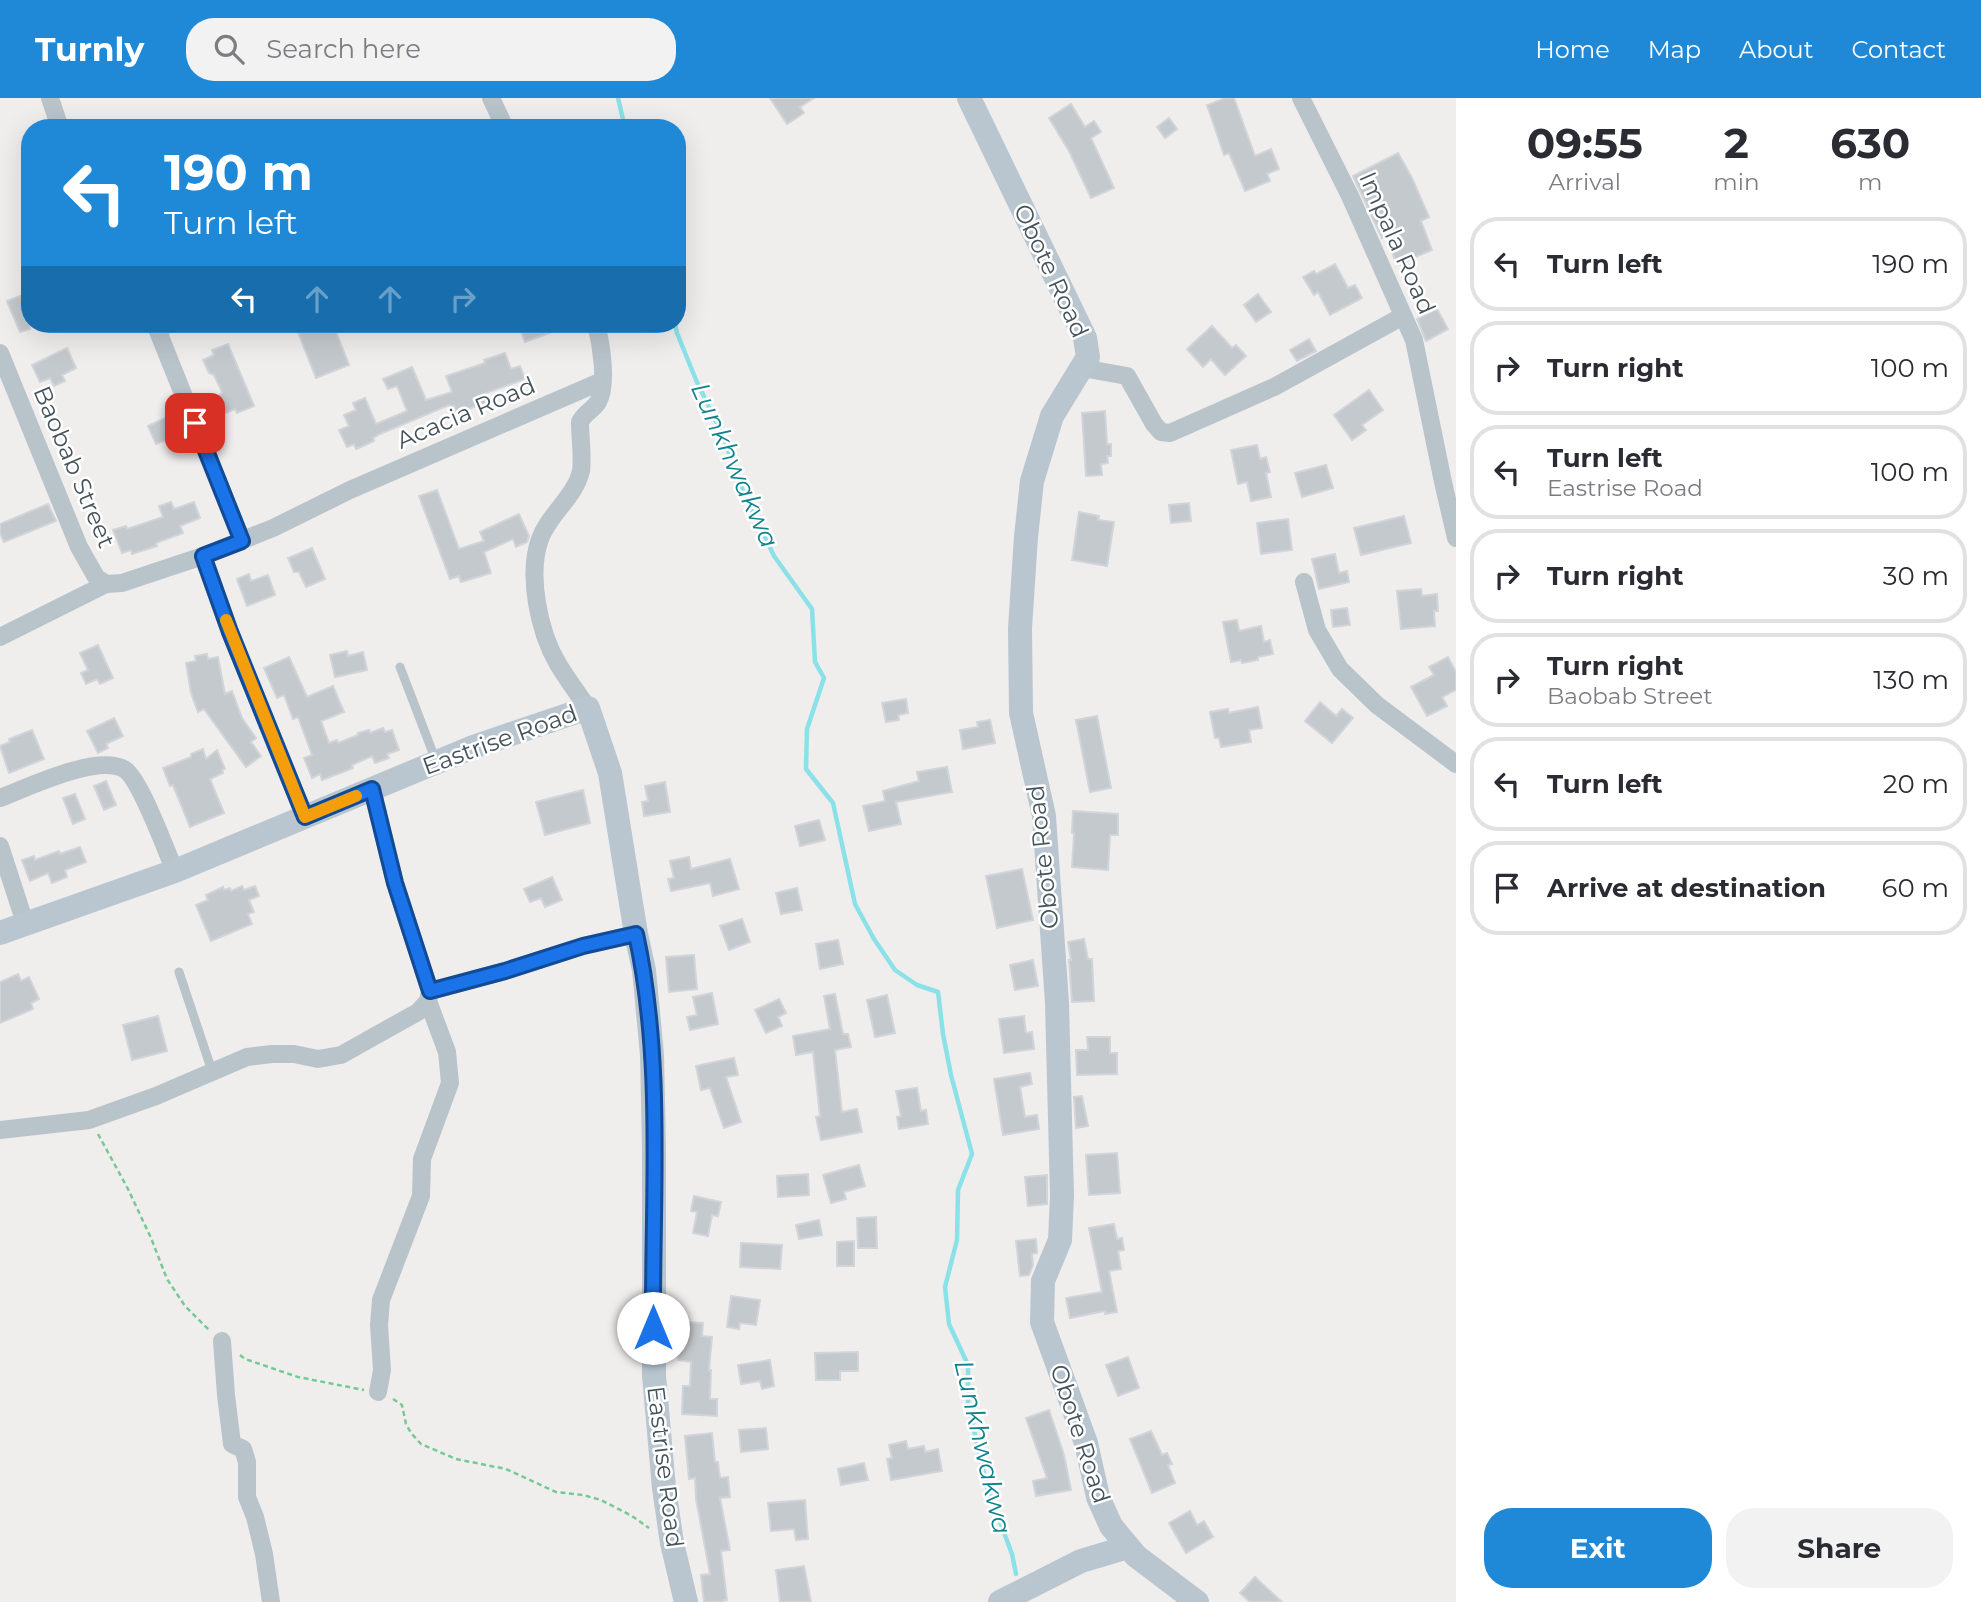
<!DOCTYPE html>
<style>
:root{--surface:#fff;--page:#f2f2f3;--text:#2b2b33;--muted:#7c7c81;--line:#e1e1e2;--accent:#1f89d8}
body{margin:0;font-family:Montserrat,sans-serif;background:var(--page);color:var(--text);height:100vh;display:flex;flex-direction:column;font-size:26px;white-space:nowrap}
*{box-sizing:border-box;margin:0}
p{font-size:23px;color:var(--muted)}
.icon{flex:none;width:38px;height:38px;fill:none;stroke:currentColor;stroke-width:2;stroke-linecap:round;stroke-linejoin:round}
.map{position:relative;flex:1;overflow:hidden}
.panel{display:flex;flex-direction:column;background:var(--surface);width:525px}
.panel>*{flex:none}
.top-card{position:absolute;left:21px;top:21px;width:665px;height:214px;border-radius:28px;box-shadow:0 7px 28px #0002;background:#1f89d8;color:#fff;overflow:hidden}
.pin{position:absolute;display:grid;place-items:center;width:60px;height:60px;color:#fff;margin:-30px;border-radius:14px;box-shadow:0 4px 10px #0006}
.me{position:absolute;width:77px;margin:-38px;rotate:0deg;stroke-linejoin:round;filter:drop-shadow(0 0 5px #0008)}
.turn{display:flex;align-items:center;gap:24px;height:147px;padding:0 28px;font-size:32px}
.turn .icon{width:91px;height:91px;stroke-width:2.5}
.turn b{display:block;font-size:49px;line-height:60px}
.lanes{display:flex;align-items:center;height:66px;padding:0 28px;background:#0003;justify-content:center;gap:35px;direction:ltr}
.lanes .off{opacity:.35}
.eta{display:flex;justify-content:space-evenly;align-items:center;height:119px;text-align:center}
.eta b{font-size:42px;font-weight:700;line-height:49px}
.primary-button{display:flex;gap:14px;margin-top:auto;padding:14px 28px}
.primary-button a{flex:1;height:80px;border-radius:28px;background:var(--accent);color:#fff;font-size:28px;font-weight:700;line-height:80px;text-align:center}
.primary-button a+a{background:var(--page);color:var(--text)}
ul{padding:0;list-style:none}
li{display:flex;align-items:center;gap:21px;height:94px;margin:0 14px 10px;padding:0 14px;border:4px solid var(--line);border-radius:28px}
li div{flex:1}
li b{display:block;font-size:26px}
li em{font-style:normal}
header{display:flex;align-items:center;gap:42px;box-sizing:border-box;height:98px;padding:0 35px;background:var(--accent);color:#fff}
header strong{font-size:33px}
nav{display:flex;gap:38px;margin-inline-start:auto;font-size:24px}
.search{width:490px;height:63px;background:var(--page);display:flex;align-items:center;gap:18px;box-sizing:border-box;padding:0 24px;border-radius:28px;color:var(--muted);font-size:26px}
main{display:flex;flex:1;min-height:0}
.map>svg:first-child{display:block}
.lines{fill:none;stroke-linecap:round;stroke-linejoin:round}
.stream{stroke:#8be1e8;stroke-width:4.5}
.building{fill:#c4c9cd;stroke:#d1d4d9;stroke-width:2}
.path{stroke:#75c995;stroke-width:2.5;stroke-dasharray:5 3.5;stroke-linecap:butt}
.lane{stroke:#b9c4ca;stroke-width:9}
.street{stroke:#b9c4ca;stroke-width:18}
.secondary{stroke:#b9c6cf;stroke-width:24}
.route-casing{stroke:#114b97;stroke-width:18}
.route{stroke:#1a73e8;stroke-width:12}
.slow{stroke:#f59e0b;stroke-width:12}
.labels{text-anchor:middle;stroke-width:5;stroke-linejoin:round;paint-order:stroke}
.street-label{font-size:24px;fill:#46535a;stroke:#fff}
.water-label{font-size:26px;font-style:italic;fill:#11838c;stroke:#fff}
</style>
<header>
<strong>Turnly</strong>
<div class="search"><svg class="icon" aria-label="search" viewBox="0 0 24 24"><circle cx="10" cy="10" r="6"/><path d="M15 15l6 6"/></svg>Search here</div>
<nav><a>Home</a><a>Map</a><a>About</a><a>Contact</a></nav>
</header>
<main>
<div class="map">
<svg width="1456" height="1504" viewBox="0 0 1456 1504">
<rect width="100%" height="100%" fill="#f0eded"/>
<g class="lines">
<g class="stream">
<polyline points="618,0 625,30"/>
<polyline points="675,226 677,235 696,282 723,338 744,396 774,458 812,511 815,564 824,580 807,631 806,671 833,705 855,806 874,841 895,872 917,887 938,894 943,936 951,977 972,1056 958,1092 957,1142 945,1189 949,1226 968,1267 968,1306 987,1389 1012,1456 1016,1476"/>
</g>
</g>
<g class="building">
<polygon points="770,0 814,0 800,9 804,15 787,26"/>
<polygon points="1226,0 1234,0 1255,58 1271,51 1279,71 1267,76 1270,83 1245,93 1229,55 1224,57 1207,7"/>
<polygon points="1071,6 1085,29 1094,23 1101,34 1091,40 1114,90 1091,100 1069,53 1049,20"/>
<polygon points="1169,20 1177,31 1165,40 1157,29"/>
<polygon points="1398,55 1412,80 1429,119 1421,123 1432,152 1397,167 1386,139 1382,140 1353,78"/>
<polygon points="1335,166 1348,190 1355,187 1362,200 1330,217 1318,194 1314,197 1303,179 1314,173 1316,176"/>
<polygon points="30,194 30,231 20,234 7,203"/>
<polygon points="1258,196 1271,214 1256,224 1244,207"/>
<polygon points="1437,211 1448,231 1426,243 1417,221"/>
<polygon points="304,226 333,226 349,267 316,280 296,229"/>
<polygon points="518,226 571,226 571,227 525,244"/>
<polygon points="1212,228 1232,250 1236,247 1246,258 1225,277 1211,261 1203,269 1187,251"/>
<polygon points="1309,241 1316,253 1297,263 1290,252"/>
<polygon points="228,246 254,308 237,315 235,311 225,315 218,299 222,294 214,277 209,275 203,262 214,257 212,252"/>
<polygon points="67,250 76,270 62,277 65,283 54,288 50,280 40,284 32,267"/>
<polygon points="505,255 511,271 520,268 525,281 483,296 486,305 456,315 454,308 449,309 449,307 380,336 373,340 374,343 361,349 356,351 354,346 347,349 339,332 349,328 344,317 356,312 353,305 365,300 376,326 407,313 397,288 388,291 383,281 412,269 426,302 452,294 446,278 485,265 484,262"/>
<polygon points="1369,292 1383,312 1362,327 1366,332 1352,342 1334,317"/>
<polygon points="1105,313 1107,346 1111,346 1111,358 1107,358 1108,365 1101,366 1102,377 1086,378 1082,315"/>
<polygon points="176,315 187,340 176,344 173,339 156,346 148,328"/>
<polygon points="1257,347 1260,361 1266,359 1270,374 1266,375 1271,399 1251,403 1247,384 1238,386 1231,352"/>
<polygon points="1326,367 1333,390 1302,399 1295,375"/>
<polygon points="437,392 459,451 484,443 480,434 519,416 529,438 527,444 516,449 513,441 484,454 491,475 461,484 459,478 450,481 419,398"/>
<polygon points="171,404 174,411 194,404 200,420 180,428 183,435 156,445 157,448 132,456 131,452 122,455 113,432 126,428 127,431 163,419 159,408"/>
<polygon points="1189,405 1191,423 1171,425 1169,407"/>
<polygon points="48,406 56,423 4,444 0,435 0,426"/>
<polygon points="1079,414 1099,418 1098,422 1114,424 1107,468 1072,462"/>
<polygon points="1404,418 1411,445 1361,457 1354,430"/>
<polygon points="1288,421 1292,452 1261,456 1257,425"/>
<polygon points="312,450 325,481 306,489 299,474 294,474 288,460"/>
<polygon points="1335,456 1339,475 1347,473 1349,484 1319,491 1312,461"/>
<polygon points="249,476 251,483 268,477 275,497 247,508 237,481"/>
<polygon points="1421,491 1422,498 1437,496 1438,513 1434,513 1435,528 1401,531 1397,493"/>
<polygon points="1347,510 1350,527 1333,529 1331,512"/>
<polygon points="1237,522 1239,533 1261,528 1264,544 1270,542 1273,556 1258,559 1258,562 1242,565 1241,562 1231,564 1223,524"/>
<polygon points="98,547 113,580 100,586 97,581 86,586 81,575 88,572 80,555"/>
<polygon points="347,553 348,558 363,554 367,572 335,579 330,557"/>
<polygon points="207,556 208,561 218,559 225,596 232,593 242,620 256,640 251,644 261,658 246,669 204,611 198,614 191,595 186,565 196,563 195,558"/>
<polygon points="289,559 307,599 333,588 344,614 321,623 329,645 337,642 338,645 358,637 358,635 369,632 370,635 383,630 385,634 392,632 399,652 387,656 389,660 375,665 372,658 352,667 353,670 343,674 322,682 320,676 312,680 304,660 312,657 298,619 293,621 284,597 277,600 264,570"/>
<polygon points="1448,559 1456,574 1456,592 1442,599 1447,608 1427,618 1411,589 1434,577 1429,569"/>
<polygon points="906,601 908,615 898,617 899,622 886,624 882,605"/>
<polygon points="1320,604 1336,618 1342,611 1353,620 1332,645 1305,623"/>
<polygon points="1258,609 1262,630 1249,632 1251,644 1221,649 1219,640 1215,640 1210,614 1228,611 1229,615"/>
<polygon points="1097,618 1111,690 1090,694 1076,622"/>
<polygon points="114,620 123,638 106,646 108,650 98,655 87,633"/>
<polygon points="990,622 995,645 963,651 960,632 978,629 977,624"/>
<polygon points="32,632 44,661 9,675 0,648 10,644 9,641"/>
<polygon points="203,651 206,661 217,652 225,671 222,672 223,675 210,681 224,715 190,729 173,687 170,688 163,670 191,659 191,656"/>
<polygon points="947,669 952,694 896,704 901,726 869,733 863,708 885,703 883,693 919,683 917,674"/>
<polygon points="106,683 116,707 104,712 94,688"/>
<polygon points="665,684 670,714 644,718 642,704 648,703 645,688"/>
<polygon points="583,692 590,725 545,737 536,704"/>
<polygon points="75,696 85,721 73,726 63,700"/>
<polygon points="1073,713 1118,716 1118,737 1110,737 1108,772 1072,769 1074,735 1072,735"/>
<polygon points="819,722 825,742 800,748 795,728"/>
<polygon points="80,749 86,764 65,772 67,779 52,785 48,775 30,783 22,762 34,758 35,762 59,753 60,756"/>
<polygon points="689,759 691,771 730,761 739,791 713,798 710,785 671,793 668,781 674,780 670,763"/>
<polygon points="1022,771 1033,822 997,830 986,778"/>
<polygon points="552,779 562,802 545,809 541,800 530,804 524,791"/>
<polygon points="242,788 244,792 255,788 259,798 249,802 254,814 248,816 252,826 211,843 196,807 208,802 206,797 223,789 224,792 230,790 231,793"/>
<polygon points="797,790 802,812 781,816 776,795"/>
<polygon points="742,821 750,844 729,852 720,828"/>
<polygon points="1084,841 1088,861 1092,861 1094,903 1072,904 1069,862 1071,862 1068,844"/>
<polygon points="838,842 843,866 820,871 816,846"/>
<polygon points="694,857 697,891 669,894 666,859"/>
<polygon points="1033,862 1038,888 1015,892 1010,867"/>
<polygon points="18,876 21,883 29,879 39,901 31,905 33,911 0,925 0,884"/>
<polygon points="712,895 718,926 690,932 687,919 697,917 693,899"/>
<polygon points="835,896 843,936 848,936 851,949 835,952 842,1014 857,1011 862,1034 821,1042 816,1019 820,1018 813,954 796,957 793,938 830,931 824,898"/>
<polygon points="887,897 895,935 875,939 867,902"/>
<polygon points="779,901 786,915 778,919 782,928 766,935 755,912"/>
<polygon points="158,918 167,953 132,962 123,927"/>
<polygon points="1024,918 1026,935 1032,934 1034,951 1004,955 999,921"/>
<polygon points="1087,939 1110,939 1110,955 1117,955 1117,976 1077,977 1076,952 1088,952"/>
<polygon points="734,960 738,977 726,979 741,1024 724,1030 710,990 701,992 696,968"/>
<polygon points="1030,975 1032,986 1020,989 1025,1019 1037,1017 1039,1031 1003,1037 994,981"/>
<polygon points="917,990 921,1013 926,1012 928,1026 899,1031 897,1019 901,1018 896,993"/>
<polygon points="1082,998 1088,1028 1076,1030 1074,999"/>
<polygon points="1117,1055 1120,1095 1089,1097 1086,1057"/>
<polygon points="859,1067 865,1088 844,1094 846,1101 831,1105 823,1077"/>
<polygon points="808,1076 809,1097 778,1099 777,1078"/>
<polygon points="1047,1077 1047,1106 1028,1108 1025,1079"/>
<polygon points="694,1098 721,1104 718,1118 712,1117 708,1138 693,1135 697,1114 691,1113"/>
<polygon points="876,1119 877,1150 858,1150 857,1120"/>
<polygon points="819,1122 822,1137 799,1141 796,1127"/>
<polygon points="1114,1126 1117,1141 1122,1140 1124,1152 1118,1153 1121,1171 1109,1173 1117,1214 1105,1216 1105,1213 1070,1220 1066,1200 1102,1194 1089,1130"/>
<polygon points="1036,1141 1037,1155 1032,1156 1033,1167 1029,1177 1020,1178 1016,1143"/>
<polygon points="854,1143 854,1168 837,1168 837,1144"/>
<polygon points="741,1145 782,1147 780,1171 740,1169"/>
<polygon points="731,1198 760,1202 756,1227 740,1225 739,1231 727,1229"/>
<polygon points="687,1224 703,1225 702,1238 712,1239 709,1272 711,1272 710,1301 717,1301 717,1318 682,1316 683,1288 690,1288 691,1264 678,1262 679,1245 685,1246"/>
<polygon points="858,1254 858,1273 840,1273 840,1282 816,1282 815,1255"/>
<polygon points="1128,1259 1139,1290 1118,1298 1106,1267"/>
<polygon points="770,1262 774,1288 762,1291 760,1283 741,1286 738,1267"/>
<polygon points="1049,1312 1064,1357 1071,1392 1036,1398 1033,1383 1047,1380 1026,1320"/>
<polygon points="766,1330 768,1351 741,1354 739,1332"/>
<polygon points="1151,1333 1162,1357 1167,1355 1172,1366 1168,1367 1175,1385 1152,1395 1130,1341"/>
<polygon points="712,1335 715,1364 718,1364 720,1380 728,1379 730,1399 720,1400 730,1452 721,1453 727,1502 724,1502 724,1504 704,1504 701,1477 710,1476 696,1401 695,1380 689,1381 685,1338"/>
<polygon points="906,1343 908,1351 924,1348 925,1354 938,1351 942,1373 891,1382 887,1361 892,1360 889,1347"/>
<polygon points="864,1365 868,1382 841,1387 838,1371"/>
<polygon points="805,1402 808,1441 796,1442 794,1431 771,1433 768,1405"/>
<polygon points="1190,1413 1197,1427 1204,1423 1213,1439 1186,1455 1169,1425"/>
<polygon points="804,1468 811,1504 780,1504 776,1472"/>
<polygon points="1255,1479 1282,1504 1250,1504 1240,1495"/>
</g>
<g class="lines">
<g class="path">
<polyline points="98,1036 128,1091 151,1140 167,1181 185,1208 210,1233"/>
<polyline points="240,1257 245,1261 298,1279 364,1292"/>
<polyline points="393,1301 402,1307 406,1326 411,1335 421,1346 456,1361 506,1371 556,1394 583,1397 601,1402 632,1418 649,1430"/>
</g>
<g class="lane">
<polyline points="400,569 436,663"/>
<polyline points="179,874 212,973"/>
</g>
<g class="street">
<polyline points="50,0 60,30"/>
<polyline points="491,0 505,30"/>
<polyline points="1301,0 1350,98 1414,242 1443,384 1456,440"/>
<polyline points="169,226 157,231 242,443"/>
<polyline points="0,255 79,449 96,479 106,486 122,485 203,458 273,430 350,392 602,283"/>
<polyline points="1082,270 1127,278 1154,326 1161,334 1170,335 1274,289 1403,218"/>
<polyline points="203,458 230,534 305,719"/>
<polyline points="1304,484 1317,532 1340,571 1377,607 1456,666"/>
<polyline points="0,539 106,486"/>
<path d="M588,610C578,596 567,581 558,566C539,534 527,477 540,441C549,416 575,399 581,373C583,361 580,338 580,324C584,315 593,312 598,304C608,286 601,245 596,226"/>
<path d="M0,700C29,689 97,656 124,671C140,680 166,753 175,773"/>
<polyline points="0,748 25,825"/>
<polyline points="430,893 505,873 583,848 636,836"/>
<polyline points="0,1032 89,1022 156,998 247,959 272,956 294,956 318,961 341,957 418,914 428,903 430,893 395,785 372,691"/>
<polyline points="222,1243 226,1297 232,1346 243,1351 247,1364 247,1399 255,1419 264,1456 271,1504"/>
<polyline points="378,1294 382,1272 379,1227 381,1202 421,1098 422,1061 450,985 447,954 428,903"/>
</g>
<g class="secondary">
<polyline points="969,0 1085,240 1088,259 1052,318 1032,383 1026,439 1020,530 1021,615 1044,718 1057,905 1062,1098 1060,1142 1043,1183 1042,1224 1086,1345 1098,1399 1111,1428 1136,1458 1197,1504"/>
<polyline points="0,835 175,773 473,649 588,610 610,675 636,836 644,872 652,957 654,1050 654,1278 664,1390 672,1445 686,1504"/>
<polyline points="1000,1504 1081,1463 1128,1449"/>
</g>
</g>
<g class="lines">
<defs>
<path id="route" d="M195,325L242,443L203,458L230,534L305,719L372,691L395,785L430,893L505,873L583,848L636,836C664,964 652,1100 653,1230"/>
</defs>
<use href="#route" class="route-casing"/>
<use href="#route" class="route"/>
<polyline class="slow" points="226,522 305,719 356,698"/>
</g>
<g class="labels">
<g class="street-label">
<text transform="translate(1397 145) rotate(66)" y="8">Impala Road</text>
<text transform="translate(1051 173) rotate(65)" y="8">Obote Road</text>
<text transform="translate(466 315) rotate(-23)" y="8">Acacia Road</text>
<text transform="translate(74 369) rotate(67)" y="8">Baobab Street</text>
<text transform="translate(500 642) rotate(-20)" y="8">Eastrise Road</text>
<text transform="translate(1043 759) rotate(-96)" y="8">Obote Road</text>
<text transform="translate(1080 1336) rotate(72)" y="8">Obote Road</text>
<text transform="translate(665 1369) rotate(83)" y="8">Eastrise Road</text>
</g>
<g class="water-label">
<text transform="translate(735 367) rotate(66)" y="9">Lunkhwakwa</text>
<text transform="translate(983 1349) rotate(77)" y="9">Lunkhwakwa</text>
</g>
</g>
</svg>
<div class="pin" style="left:195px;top:325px;background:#d93025"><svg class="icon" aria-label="arrive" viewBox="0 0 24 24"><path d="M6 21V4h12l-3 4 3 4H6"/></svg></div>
<svg class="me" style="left:653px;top:1230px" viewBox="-20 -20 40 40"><circle r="19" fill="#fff"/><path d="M0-13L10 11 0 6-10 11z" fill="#1a73e8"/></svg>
<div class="top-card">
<div class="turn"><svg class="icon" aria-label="left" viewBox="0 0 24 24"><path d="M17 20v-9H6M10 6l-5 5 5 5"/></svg><div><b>190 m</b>Turn left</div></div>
<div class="lanes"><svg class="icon" aria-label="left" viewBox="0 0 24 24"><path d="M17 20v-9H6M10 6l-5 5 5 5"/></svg><svg class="icon off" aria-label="ahead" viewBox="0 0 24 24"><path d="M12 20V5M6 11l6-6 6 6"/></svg><svg class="icon off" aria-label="ahead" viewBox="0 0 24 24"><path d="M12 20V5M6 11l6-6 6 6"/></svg><svg class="icon off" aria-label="right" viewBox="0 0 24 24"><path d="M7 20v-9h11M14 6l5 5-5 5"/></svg></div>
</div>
</div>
<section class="panel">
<div class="eta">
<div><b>09:55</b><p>Arrival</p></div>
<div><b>2</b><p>min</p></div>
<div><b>630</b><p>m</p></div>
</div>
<ul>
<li><svg class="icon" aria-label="left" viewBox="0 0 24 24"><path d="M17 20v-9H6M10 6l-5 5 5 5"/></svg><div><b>Turn left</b></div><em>190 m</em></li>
<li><svg class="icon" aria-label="right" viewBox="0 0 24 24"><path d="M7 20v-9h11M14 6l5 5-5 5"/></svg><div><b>Turn right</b></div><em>100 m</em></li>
<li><svg class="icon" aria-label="left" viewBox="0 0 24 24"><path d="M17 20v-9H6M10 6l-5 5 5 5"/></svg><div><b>Turn left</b><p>Eastrise Road</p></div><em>100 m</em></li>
<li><svg class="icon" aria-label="right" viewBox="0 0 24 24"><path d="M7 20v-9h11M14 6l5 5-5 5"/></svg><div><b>Turn right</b></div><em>30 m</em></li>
<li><svg class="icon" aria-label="right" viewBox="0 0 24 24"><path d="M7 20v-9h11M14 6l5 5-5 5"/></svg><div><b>Turn right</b><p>Baobab Street</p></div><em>130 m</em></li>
<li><svg class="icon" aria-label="left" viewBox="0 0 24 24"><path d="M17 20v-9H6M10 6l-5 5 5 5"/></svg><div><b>Turn left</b></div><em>20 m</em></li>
<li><svg class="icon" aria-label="arrive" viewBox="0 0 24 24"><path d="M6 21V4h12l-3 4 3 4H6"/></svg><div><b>Arrive at destination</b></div><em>60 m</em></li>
</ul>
<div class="primary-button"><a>Exit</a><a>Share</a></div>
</section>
</main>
